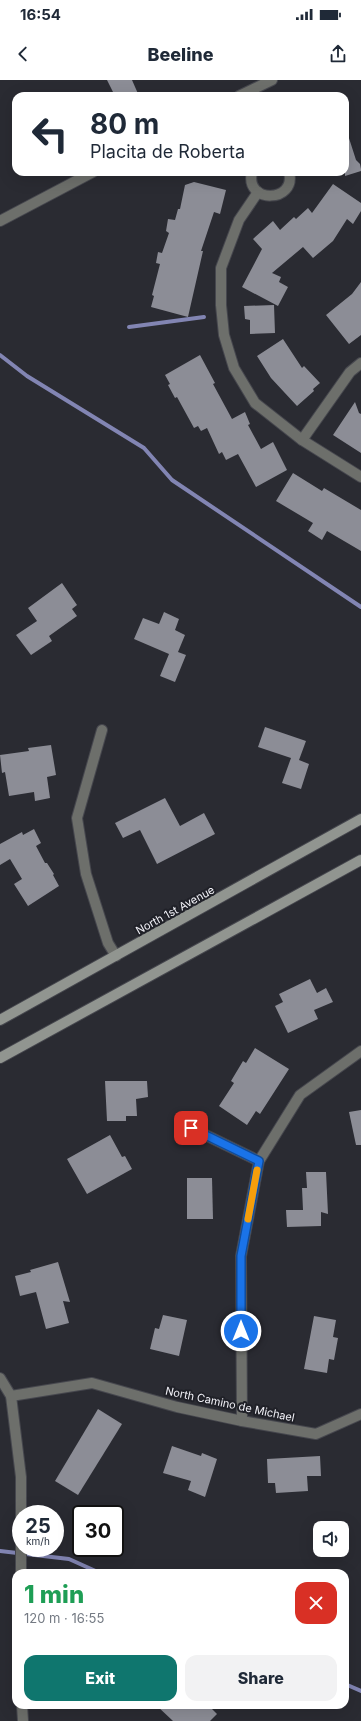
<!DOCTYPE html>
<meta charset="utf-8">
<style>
:root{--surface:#fff;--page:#f2f2f3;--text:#1f2937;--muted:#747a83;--accent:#0f766e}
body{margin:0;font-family:Inter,sans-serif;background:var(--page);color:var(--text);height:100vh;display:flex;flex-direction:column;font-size:15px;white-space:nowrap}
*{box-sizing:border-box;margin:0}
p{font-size:13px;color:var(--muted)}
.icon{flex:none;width:22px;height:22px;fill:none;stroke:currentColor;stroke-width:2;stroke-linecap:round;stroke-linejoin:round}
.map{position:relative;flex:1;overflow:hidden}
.side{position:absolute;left:12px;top:1489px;width:337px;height:140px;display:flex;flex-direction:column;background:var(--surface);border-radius:12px;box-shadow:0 4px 16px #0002}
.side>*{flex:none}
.hud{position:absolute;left:12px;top:12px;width:337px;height:84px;border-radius:12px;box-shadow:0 4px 16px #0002;background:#fff;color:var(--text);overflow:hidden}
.controls{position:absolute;left:313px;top:1441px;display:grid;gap:8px}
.controls a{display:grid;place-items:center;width:36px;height:36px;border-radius:8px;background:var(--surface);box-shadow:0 4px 16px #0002;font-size:20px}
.speed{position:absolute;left:12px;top:1425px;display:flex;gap:8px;font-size:20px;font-weight:700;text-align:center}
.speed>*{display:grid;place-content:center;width:52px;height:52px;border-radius:50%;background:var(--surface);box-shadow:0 4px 16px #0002;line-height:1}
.speed small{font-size:10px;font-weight:400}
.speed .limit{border:2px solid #111;border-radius:6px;background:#fff;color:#111}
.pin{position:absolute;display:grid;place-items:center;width:34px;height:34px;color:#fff;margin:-17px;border-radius:8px;box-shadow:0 2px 6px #0006}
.me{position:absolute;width:44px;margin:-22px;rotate:0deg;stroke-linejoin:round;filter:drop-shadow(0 0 3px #0008)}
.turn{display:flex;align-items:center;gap:14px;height:84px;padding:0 12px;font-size:18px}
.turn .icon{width:52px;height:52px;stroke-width:2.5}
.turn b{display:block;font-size:28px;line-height:34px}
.round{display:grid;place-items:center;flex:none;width:42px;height:42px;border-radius:12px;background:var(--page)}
.overview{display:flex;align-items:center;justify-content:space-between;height:68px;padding:0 12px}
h1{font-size:24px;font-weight:800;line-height:30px;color:#1e9e55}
.cta{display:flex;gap:8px;margin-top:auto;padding:8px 12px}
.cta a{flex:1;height:46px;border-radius:12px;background:var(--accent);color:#fff;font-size:16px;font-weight:800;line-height:46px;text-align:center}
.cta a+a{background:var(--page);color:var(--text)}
.status{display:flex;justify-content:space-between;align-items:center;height:28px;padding:0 20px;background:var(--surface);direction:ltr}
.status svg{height:11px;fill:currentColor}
header{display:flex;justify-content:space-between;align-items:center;height:52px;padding:0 12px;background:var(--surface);font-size:18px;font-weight:800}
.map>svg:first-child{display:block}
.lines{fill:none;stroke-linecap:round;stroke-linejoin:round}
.stream{stroke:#8285b3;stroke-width:4}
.building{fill:#8c8d96}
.minor-casing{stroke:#46474e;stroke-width:12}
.secondary-casing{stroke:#46474e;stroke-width:12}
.minor{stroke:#6d6f6b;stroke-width:10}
.secondary{stroke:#919590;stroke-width:10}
.route-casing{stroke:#114b97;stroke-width:10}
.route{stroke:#1a73e8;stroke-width:7}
.slow{stroke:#f59e0b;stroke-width:7}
.labels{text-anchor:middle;stroke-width:4;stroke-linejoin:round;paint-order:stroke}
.street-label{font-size:11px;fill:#f3f3f9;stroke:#202128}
</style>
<div class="status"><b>16:54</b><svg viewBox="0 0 49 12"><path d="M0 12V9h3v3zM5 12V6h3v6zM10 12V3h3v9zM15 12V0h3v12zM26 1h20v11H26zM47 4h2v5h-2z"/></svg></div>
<header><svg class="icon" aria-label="back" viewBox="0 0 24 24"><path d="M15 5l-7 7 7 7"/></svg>Beeline<svg class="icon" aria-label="share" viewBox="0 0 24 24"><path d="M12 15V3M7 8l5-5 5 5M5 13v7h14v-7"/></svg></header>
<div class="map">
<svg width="361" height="1641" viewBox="0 0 361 1641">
<rect width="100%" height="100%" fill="#2a2b32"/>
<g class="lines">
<g class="stream">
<polyline points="129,247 204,237"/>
<polyline points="0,275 27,296 144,368 172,400 361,527"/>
<polyline points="0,1471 69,1479 100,1493"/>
<polyline points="345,1604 361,1611"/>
</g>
</g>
<g class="building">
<polygon points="107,0 132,0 139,16 115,16"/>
<polygon points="345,55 348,55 356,80 360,84 361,89 361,91 345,96"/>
<polygon points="194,102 226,110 220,134 214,132 201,171 203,171 188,237 151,227 154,216 152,215 160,184 156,183 158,172 162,173 169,153 166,151 168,139 175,140 178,129 180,129 185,105"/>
<polygon points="333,104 361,123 361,131 353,144 347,139 333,161 313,178 303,167 272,193 281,197 279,202 288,207 278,226 242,207 262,169 253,159 273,141 280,150 294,137 296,139 308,128 312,133"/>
<polygon points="361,202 361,255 349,264 326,235 352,214"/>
<polygon points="274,225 275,253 250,254 250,240 245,239 244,226"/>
<polygon points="283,259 302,288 304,286 320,303 313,309 314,311 297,326 271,298 257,276"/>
<polygon points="200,275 215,303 213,304 232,339 245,332 250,344 248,345 261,369 273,362 287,390 256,407 238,374 226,380 222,372 219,374 207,348 201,351 198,346 194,348 177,317 175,318 168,305 170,304 165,295"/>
<polygon points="355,322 359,333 361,334 361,373 333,355"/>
<polygon points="293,393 322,411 324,408 361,430 361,471 327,451 322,460 308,451 313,443 276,421"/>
<polygon points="62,503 77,525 72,529 77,536 49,556 52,561 31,575 16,555 37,541 28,528"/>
<polygon points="164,532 179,539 175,550 185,555 178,572 186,575 175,602 160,596 169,574 134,559 143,538 159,544"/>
<polygon points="265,647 306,661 299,680 309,684 301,709 282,703 291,678 258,667"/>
<polygon points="51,665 56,695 47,697 50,718 35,721 34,712 9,716 5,692 2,693 0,675 29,671 28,668"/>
<polygon points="165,718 180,746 204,733 215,754 157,784 140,750 123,758 115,743"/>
<polygon points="34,749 41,763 36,766 45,783 47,783 54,794 53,795 59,806 28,826 14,804 22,799 10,779 0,785 0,764 22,752 23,755"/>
<polygon points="310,899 317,913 326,908 333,922 314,930 318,939 288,953 275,926 283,922 279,914"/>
<polygon points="255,968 289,989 260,1034 256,1031 247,1045 219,1026 234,1003 231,1001 243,981 246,983"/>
<polygon points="105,1001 147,1001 148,1017 136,1019 137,1036 126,1036 126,1041 107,1041"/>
<polygon points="361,1030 361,1065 356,1065 349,1032"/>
<polygon points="110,1055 122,1077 125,1076 132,1089 87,1114 67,1079"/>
<polygon points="306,1092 326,1092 328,1134 321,1132 321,1146 287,1147 286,1130 303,1130 302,1108 307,1108"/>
<polygon points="187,1098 212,1098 213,1139 187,1139"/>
<polygon points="58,1182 70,1222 63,1221 69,1243 46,1249 36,1212 20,1216 15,1196 31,1192 30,1190"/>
<polygon points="163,1235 187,1240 179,1276 150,1269 155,1248 159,1249"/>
<polygon points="314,1236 336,1240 333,1257 338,1258 334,1280 329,1279 327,1293 304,1289"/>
<polygon points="98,1329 122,1344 78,1415 55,1401"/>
<polygon points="172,1366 201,1376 202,1373 217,1379 205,1417 188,1410 191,1401 163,1393"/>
<polygon points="320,1376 321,1396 307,1396 308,1411 276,1413 275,1403 268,1403 267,1379"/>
<polygon points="156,1625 208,1625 217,1634 210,1641 173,1641"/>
</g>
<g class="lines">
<defs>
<g id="minor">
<polyline points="239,16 272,0"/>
<path d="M252,92C244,124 297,123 289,92"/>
<polyline points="258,112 239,140 221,188 221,225 224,255 234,288 255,323 302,360 361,397"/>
<polyline points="0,141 93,92"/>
<polyline points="302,360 350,292 361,283"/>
<polyline points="102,650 77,738 86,794 108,863 116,876"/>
<polyline points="191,1048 259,1081"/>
<polyline points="0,1298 11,1316 21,1397 21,1493"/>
<polyline points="11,1316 92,1303 177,1327 242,1341 316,1354 361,1334"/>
<polyline points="242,1341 241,1176 259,1081 300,1015 361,971"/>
<polyline points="22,1625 23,1641"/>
</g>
<g id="secondary">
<polyline points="0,940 361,739"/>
<polyline points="0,978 361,780"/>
</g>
</defs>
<use href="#minor" class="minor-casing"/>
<use href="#secondary" class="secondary-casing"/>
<use href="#minor" class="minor"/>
<use href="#secondary" class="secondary"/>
</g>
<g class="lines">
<defs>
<polyline id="route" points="191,1048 259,1081 241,1176 241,1251"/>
</defs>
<use href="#route" class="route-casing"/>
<use href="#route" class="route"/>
<polyline class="slow" points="248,1139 257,1090"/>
</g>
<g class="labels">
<g class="street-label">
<text transform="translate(175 830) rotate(-29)" y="4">North 1st Avenue</text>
<text transform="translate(230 1324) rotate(12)" y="4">North Camino de Michael</text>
</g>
</g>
</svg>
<div class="controls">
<a><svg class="icon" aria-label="sound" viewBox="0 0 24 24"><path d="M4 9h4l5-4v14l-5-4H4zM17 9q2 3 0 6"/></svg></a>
</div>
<div class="speed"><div>25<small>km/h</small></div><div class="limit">30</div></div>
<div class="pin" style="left:191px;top:1048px;background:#d93025"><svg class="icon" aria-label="arrive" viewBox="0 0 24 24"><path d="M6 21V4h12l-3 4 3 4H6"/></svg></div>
<svg class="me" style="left:241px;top:1251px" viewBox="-20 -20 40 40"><circle r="17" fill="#1a73e8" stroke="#fff" stroke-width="3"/><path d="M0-11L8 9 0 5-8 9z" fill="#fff"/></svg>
<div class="hud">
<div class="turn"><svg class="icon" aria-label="left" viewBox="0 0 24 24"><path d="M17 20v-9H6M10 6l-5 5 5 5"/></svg><div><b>80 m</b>Placita de Roberta</div></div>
</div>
<section class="side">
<div class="overview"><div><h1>1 min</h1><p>120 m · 16:55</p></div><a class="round" style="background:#d93025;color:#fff"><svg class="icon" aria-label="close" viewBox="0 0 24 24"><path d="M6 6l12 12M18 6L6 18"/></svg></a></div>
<div class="cta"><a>Exit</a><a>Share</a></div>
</section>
</div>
